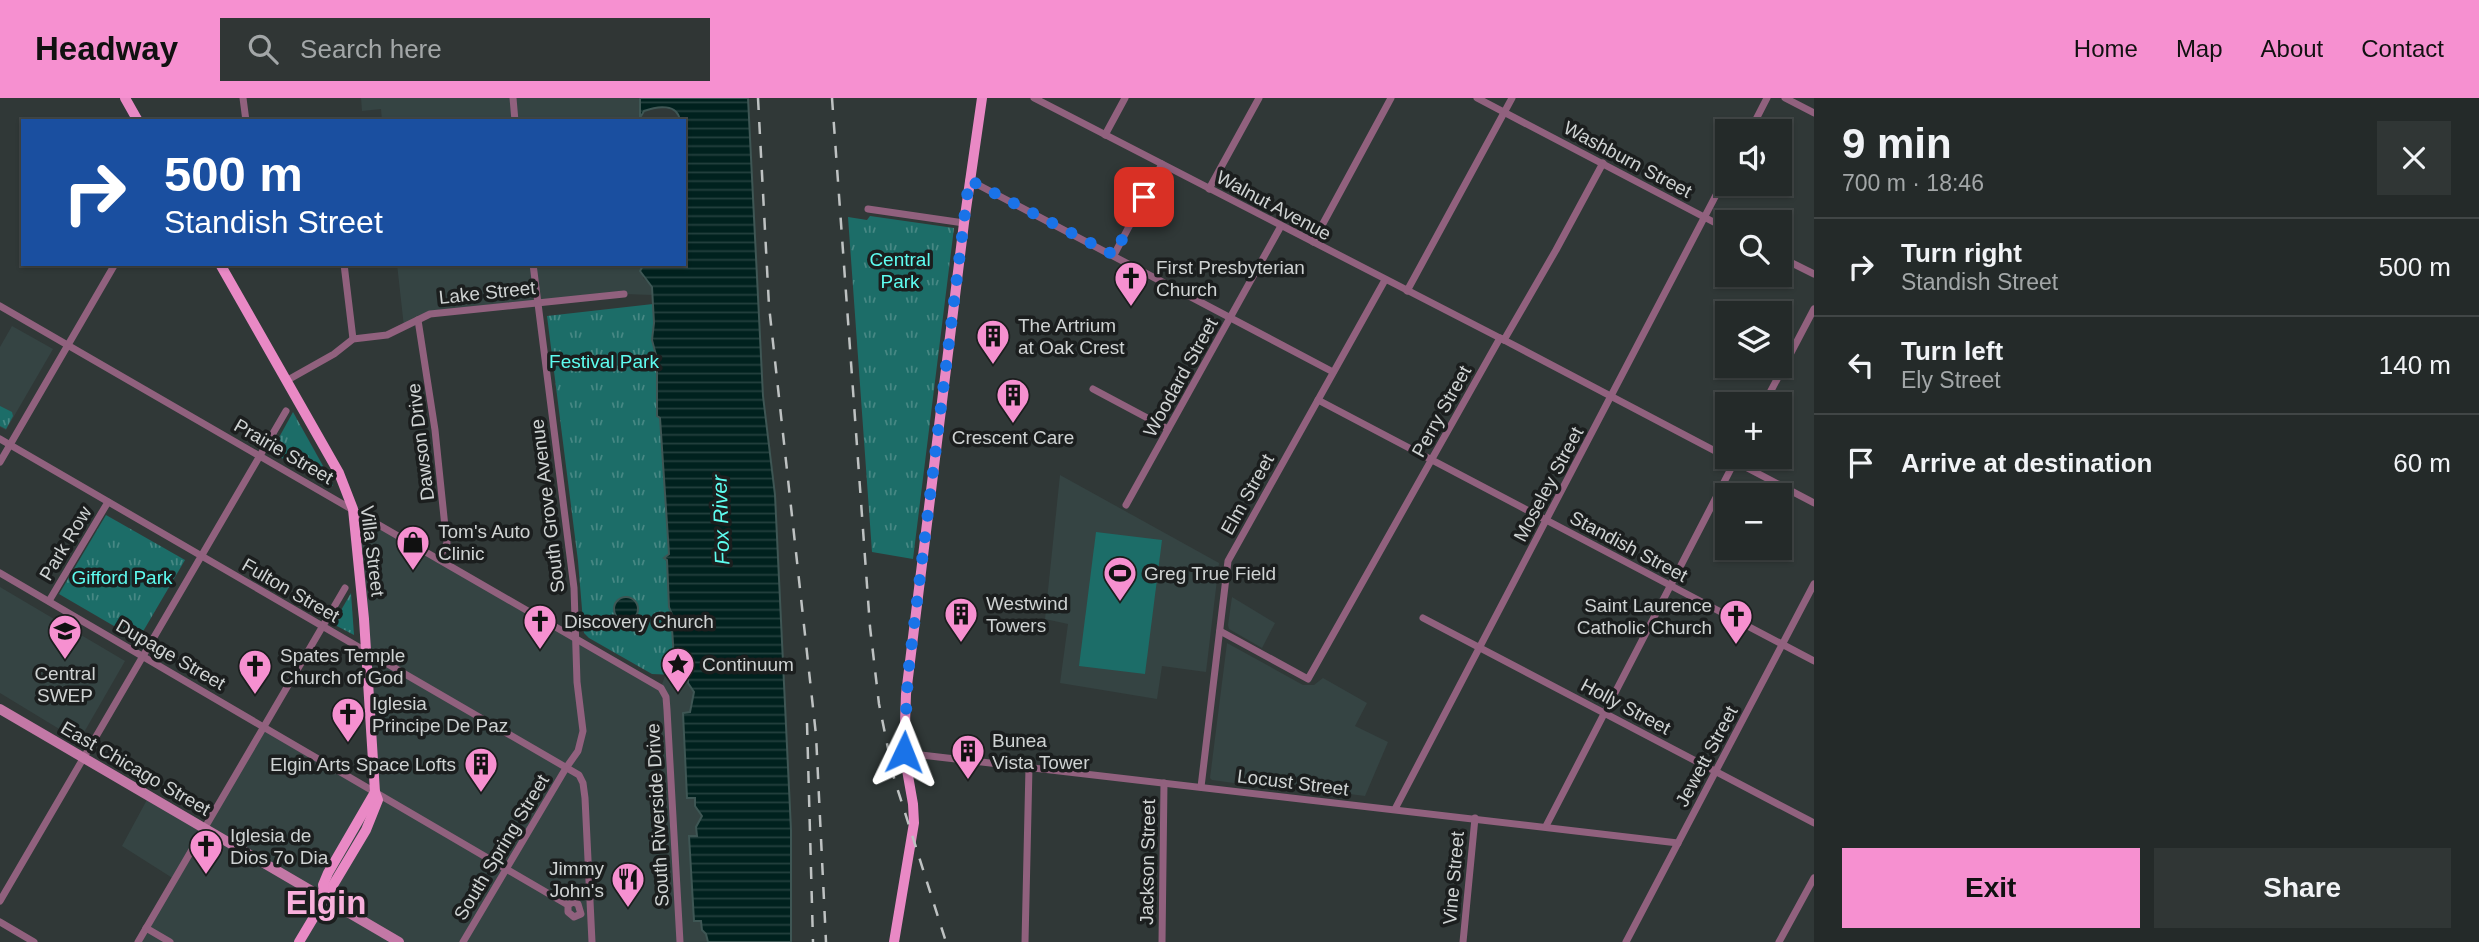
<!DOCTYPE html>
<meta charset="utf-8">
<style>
:root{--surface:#242a29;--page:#303635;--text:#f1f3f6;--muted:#a3a7a8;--line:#414646;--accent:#f690d0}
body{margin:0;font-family:Helvetica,sans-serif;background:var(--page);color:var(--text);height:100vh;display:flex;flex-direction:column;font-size:26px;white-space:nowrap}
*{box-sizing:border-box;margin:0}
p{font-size:23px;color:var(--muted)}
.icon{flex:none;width:38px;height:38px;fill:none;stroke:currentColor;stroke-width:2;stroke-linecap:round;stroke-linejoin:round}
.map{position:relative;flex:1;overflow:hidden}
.side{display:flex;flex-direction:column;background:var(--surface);width:665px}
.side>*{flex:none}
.banner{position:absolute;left:21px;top:21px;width:665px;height:147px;border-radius:0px;box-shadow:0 2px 5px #0004,0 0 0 2px var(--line);background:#1a4fa0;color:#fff;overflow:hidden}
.buttons{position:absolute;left:1715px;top:21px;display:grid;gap:14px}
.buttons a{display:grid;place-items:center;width:77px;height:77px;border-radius:0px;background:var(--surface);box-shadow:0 2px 5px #0004,0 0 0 2px var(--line);font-size:35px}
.pin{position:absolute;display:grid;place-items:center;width:60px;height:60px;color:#fff;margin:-30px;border-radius:14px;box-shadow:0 4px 10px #0006}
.me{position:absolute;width:77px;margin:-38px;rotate:2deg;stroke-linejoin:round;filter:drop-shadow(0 0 5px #0008)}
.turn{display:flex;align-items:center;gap:24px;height:147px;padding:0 28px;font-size:32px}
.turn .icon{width:91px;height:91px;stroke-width:2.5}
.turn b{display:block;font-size:49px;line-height:60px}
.round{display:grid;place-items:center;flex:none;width:74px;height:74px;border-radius:0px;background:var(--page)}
.summary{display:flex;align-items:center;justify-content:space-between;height:119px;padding:0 28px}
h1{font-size:42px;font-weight:700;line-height:52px}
.cta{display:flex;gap:14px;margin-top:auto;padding:14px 28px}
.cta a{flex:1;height:80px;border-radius:0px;background:var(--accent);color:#111;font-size:28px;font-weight:700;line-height:80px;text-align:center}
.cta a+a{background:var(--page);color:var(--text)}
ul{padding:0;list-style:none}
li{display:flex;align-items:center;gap:21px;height:98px;padding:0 28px;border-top:2px solid var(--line)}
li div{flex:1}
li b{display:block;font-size:26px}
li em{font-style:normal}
header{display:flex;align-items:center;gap:42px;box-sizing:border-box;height:98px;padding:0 35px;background:var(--accent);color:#111}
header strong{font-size:33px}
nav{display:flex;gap:38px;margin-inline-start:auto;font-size:24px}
.search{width:490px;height:63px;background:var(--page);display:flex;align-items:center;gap:18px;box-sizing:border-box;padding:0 24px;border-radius:0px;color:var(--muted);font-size:26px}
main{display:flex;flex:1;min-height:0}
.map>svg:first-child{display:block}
.built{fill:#354443}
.grass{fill:url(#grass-tufts)}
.pitch{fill:#1c6d68}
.water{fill:url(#water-rules);stroke:#3e5654;stroke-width:2}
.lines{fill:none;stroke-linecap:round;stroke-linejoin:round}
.street{stroke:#91617e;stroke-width:7}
.secondary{stroke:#c378a6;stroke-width:10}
.primary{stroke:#e989c5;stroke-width:10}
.rail{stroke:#bec2c2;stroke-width:2.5;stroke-dasharray:12 12;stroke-linecap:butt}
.route{stroke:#1a73e8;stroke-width:12;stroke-dasharray:0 21.6}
.labels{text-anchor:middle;stroke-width:7;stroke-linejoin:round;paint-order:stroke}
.street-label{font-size:19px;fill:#cfd3d3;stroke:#1b1e1e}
.park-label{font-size:19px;fill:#5efcf0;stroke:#1b1e1e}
.poi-label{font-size:19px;fill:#cfd3d3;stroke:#1b1e1e;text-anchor:start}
.water-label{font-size:21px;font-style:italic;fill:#5dfcef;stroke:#1b1e1e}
.town-label{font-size:33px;font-weight:bold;fill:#f8b0dc;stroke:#1b1e1e}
</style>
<header>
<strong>Headway</strong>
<div class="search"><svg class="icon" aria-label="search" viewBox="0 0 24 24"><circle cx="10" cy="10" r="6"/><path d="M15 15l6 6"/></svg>Search here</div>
<nav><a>Home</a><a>Map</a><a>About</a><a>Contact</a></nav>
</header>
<main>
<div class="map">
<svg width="1814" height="844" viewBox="0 0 1814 844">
<defs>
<pattern id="grass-tufts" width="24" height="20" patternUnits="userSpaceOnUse" patternTransform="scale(1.75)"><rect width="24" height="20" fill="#1c6d68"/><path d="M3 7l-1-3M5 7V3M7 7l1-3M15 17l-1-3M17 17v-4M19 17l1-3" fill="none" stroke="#478884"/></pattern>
<pattern id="water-rules" width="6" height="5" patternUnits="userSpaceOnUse" patternTransform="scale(1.75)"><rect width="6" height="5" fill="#00211e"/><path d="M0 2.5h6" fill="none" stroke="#24403e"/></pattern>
</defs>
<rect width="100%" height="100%" fill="#303837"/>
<g class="built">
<polygon points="361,0 640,0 641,23 382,23 381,11 362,13"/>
<polygon points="397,166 644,166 643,180 652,188 653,197 624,196 430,216 404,229"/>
<polygon points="12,228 53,251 6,332 0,329 0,249"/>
<polygon points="1060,377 1219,465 1206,574 1162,568 1157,601 1060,585 1068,526 1045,521"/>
<polygon points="353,411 661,589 665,578 688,577 695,597 690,607 690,614 683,616 687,699 695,699 695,708 702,718 696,729 697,738 689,739 694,823 701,823 702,831 706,835 708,844 138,844 174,781 122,748 149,698 203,730 263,629 374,694"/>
<polygon points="0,489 125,563 79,643 0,595"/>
<polygon points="1232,499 1275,525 1262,550 1229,531 1228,527"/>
<polygon points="1227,545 1303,587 1314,587 1323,580 1367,605 1355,628 1388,644 1365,698 1295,689 1285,692 1212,682 1210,680"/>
</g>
<g class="grass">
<polygon points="870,118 954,130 913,461 872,454 848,119 867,122"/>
<path d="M653,206L669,457L665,460C671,475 667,495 670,510C674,531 674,555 675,577L652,576L589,540L584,535L578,463L547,218Z"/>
<polygon points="0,308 12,314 13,318 6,331 0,328"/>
<polygon points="293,314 332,384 333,388 271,354"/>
<polygon points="106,417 185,462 138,542 59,496"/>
<polygon points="351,495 354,537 333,526"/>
</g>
<polygon class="pitch" points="1096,434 1162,442 1145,576 1079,568"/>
<g class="water">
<path d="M640,0H748L763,298L775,397L791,732V844H708L706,836L702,832L701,823H694L689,738H697L696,729L702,718L695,708V700H687L683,615L690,614L694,594L688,585V577H675L672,530L673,519L669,509L667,462L664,460L669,456L660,320L657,318V261L652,242L654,225L652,189L640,173L644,166H684V23H680C678,5 657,8 644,13L640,20Z"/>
<circle cx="626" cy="511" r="12"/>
</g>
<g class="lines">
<g class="street">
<polyline points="243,0 246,23"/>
<polyline points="513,0 515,23"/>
<polyline points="1034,0 1500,240"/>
<polyline points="1477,0 1727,131"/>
<polyline points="1785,0 1814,15"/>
<polyline points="1750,33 1767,0"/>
<polyline points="1105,37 1125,0"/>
<polyline points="969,82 1333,274"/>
<polyline points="1209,91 1259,0"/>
<polyline points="868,111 964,125"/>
<polyline points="1313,144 1391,0"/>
<polyline points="1114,157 1162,66"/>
<polyline points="1780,159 1814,176"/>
<polyline points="344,166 353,241"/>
<polyline points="1407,193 1512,0"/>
<polyline points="0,208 661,590 666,599 667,612 680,844"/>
<polyline points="418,222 435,332 445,429 447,445 439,461"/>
<polyline points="1504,242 1814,405"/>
<polyline points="286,283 334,256 353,241 387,237 430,216 624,196"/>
<polyline points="1093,291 1168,331"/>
<polyline points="1318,302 1814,563"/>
<polyline points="1764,306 1814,211"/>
<polyline points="0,341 579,677 583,685 585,700 592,844"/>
<polyline points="0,364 115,166"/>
<polyline points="1126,407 1281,128"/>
<polyline points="0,475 568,807 568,814 574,819 581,816 578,806 573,804 568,807"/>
<polyline points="49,503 108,404"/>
<polyline points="1423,520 1814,725"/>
<polyline points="1220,533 1308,581 1500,240 1504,242 1556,152 1603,65"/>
<polyline points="904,655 1678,745"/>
<polyline points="1201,689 1228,463 1385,182"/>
<polyline points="1395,711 1727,76"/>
<polyline points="1546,728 1737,359"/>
<polyline points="0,803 286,313"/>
<polyline points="0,824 34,844"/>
<polyline points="146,830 170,844"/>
<polyline points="138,844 345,490"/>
<polyline points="463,844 566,670 578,653 583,633 577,584 574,490 533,166"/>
<polyline points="1025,844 1029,669"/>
<polyline points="1162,844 1164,685"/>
<polyline points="1463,844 1475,720"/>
<polyline points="1626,844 1814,486"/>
<polyline points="1779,844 1814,780"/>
</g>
<polyline class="secondary" points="0,611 399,844"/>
<g class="primary">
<polyline points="125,0 138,23"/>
<polyline points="220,166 339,375 353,411 364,521 375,694 378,702 366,732 299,844"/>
<polyline points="325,800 323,787 328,775 375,694"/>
<polyline points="894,844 914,725 913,706 904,655 906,596 964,125 982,0"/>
</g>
<g class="rail">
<polyline points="758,0 769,208 816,637 826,844"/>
<polyline points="832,0 870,529 879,606 894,680 946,844"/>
<polyline points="807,625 813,844"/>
</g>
</g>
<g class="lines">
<polyline class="route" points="904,654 908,576 969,82 1114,157 1144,99"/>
</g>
<defs>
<symbol id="church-pin" viewBox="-11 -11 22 30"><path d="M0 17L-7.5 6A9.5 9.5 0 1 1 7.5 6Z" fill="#f690d0" stroke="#1b1e1e"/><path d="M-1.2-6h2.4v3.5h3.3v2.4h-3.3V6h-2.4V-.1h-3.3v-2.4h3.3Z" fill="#111"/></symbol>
<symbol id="building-pin" viewBox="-11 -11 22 30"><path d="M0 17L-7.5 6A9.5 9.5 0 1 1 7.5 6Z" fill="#f690d0" stroke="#1b1e1e"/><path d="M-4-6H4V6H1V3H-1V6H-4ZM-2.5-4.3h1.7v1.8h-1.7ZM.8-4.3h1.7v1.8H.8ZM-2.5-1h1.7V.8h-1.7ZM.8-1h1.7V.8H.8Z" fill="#111"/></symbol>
<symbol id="shop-pin" viewBox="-11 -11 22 30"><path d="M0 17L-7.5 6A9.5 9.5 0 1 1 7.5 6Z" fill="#f690d0" stroke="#1b1e1e"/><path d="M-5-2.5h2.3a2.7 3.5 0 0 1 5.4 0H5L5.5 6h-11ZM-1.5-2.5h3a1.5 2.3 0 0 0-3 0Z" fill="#111"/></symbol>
<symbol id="stadium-pin" viewBox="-11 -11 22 30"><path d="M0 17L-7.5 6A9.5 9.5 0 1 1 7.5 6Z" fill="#f690d0" stroke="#1b1e1e"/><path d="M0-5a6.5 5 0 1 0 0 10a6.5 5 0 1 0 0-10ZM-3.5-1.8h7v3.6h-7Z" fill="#111"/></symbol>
<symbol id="school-pin" viewBox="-11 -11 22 30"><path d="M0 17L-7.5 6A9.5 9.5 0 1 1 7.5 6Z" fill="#f690d0" stroke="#1b1e1e"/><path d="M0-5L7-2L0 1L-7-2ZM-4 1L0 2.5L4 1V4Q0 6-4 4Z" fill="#111"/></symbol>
<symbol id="sight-pin" viewBox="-11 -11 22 30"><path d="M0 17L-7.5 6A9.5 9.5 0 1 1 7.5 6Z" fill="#f690d0" stroke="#1b1e1e"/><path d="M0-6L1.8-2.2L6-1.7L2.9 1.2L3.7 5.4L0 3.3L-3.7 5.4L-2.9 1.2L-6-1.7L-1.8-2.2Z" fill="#111"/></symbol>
<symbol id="restaurant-pin" viewBox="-11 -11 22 30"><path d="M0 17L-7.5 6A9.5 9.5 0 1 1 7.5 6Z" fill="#f690d0" stroke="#1b1e1e"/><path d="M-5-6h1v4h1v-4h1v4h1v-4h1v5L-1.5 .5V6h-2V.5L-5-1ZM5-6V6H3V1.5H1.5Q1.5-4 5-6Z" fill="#111"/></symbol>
</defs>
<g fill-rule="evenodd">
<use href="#church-pin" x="1112" y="161" width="38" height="52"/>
<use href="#building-pin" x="974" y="219" width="38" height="52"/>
<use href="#building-pin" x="994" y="278" width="38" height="52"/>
<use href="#shop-pin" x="394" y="425" width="38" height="52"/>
<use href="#stadium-pin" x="1101" y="456" width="38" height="52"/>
<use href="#building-pin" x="942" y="497" width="38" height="52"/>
<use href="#church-pin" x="1717" y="499" width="38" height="52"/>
<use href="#church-pin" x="521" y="504" width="38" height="52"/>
<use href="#school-pin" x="46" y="514" width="38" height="52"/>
<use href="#sight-pin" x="659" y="547" width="38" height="52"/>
<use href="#church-pin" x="236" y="549" width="38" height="52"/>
<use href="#church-pin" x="329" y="597" width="38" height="52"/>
<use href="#building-pin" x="949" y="634" width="38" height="52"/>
<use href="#building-pin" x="462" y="647" width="38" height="52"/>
<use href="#church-pin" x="187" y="729" width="38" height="52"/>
<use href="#restaurant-pin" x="609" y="762" width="38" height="52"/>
</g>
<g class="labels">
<g class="street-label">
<text transform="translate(1628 61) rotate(28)" y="7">Washburn Street</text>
<text transform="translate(1274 107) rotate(28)" y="7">Walnut Avenue</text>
<text transform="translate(487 194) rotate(-6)" y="7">Lake Street</text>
<text transform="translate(1180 279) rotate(-61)" y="7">Woodard Street</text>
<text transform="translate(1441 313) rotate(-61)" y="7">Perry Street</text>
<text transform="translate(420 344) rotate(-97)" y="7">Dawson Drive</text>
<text transform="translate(284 353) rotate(30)" y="7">Prairie Street</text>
<text transform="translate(1548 386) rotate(-62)" y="7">Moseley Street</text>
<text transform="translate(1247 396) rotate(-61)" y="7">Elm Street</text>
<text transform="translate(547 408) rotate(-97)" y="7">South Grove Avenue</text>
<text transform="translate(65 445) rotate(-59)" y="7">Park Row</text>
<text transform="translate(1629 448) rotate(28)" y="7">Standish Street</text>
<text transform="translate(373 453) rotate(83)" y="7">Villa Street</text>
<text transform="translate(291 492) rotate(30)" y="7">Fulton Street</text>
<text transform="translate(171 556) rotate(30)" y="7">Dupage Street</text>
<text transform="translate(1626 608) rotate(28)" y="7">Holly Street</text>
<text transform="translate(1706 658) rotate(-62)" y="7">Jewett Street</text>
<text transform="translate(136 670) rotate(30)" y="7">East Chicago Street</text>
<text transform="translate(1293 684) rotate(7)" y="7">Locust Street</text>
<text transform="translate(657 717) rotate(-93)" y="7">South Riverside Drive</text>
<text transform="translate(501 749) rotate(-59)" y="7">South Spring Street</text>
<text transform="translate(1147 764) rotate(-89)" y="7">Jackson Street</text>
<text transform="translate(1453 780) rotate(-85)" y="7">Vine Street</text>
</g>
<g class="park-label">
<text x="900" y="168">Central<tspan x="900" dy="22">Park</tspan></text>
<text x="604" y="270">Festival Park</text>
<text x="122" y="486">Gifford Park</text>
</g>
<g class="poi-label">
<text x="1156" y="176">First Presbyterian<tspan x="1156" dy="22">Church</tspan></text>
<text x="1018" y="234">The Artrium<tspan x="1018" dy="22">at Oak Crest</tspan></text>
<text x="1013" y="346" text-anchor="middle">Crescent Care</text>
<text x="438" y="440">Tom's Auto<tspan x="438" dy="22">Clinic</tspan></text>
<text x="1144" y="482">Greg True Field</text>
<text x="986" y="512">Westwind<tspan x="986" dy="22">Towers</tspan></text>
<text x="1712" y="514" text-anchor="end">Saint Laurence<tspan x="1712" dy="22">Catholic Church</tspan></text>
<text x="564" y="530">Discovery Church</text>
<text x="280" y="564">Spates Temple<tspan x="280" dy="22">Church of God</tspan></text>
<text x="702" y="573">Continuum</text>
<text x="65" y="582" text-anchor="middle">Central<tspan x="65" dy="22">SWEP</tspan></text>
<text x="372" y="612">Iglesia<tspan x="372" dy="22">Principe De Paz</tspan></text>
<text x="992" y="649">Bunea<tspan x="992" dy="22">Vista Tower</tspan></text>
<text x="456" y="673" text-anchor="end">Elgin Arts Space Lofts</text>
<text x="230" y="744">Iglesia de<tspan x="230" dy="22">Dios 7o Dia</tspan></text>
<text x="604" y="777" text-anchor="end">Jimmy<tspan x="604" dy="22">John's</tspan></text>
</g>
<g class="water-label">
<text transform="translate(721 422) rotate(-92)" y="7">Fox River</text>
</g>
<g class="town-label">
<text x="326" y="816">Elgin</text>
</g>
</g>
</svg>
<div class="buttons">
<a><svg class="icon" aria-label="sound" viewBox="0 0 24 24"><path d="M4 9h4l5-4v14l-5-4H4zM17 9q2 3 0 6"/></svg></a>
<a><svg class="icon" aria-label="search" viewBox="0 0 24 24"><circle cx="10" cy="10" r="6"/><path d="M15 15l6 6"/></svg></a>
<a><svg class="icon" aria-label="layers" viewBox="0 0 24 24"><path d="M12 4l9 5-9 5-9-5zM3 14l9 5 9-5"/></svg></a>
<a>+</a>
<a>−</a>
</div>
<div class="pin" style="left:1144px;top:99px;background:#d93025"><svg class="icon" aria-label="arrive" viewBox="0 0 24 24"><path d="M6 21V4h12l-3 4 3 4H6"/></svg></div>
<svg class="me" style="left:904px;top:654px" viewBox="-20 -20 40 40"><path d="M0-17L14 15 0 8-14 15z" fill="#1a73e8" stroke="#fff" stroke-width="4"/></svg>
<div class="banner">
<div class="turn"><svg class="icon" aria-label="right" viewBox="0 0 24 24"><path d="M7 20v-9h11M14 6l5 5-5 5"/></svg><div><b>500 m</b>Standish Street</div></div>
</div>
</div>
<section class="side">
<div class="summary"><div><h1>9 min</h1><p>700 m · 18:46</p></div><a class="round"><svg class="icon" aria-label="close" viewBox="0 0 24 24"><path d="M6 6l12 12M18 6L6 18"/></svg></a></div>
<ul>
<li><svg class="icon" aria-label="right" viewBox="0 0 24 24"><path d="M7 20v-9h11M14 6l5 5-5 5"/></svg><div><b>Turn right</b><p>Standish Street</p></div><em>500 m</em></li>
<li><svg class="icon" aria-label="left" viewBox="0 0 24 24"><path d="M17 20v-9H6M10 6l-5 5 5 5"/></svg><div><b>Turn left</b><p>Ely Street</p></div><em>140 m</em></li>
<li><svg class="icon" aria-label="arrive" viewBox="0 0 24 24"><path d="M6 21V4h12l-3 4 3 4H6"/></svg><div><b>Arrive at destination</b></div><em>60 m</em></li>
</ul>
<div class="cta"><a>Exit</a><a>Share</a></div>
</section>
</main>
